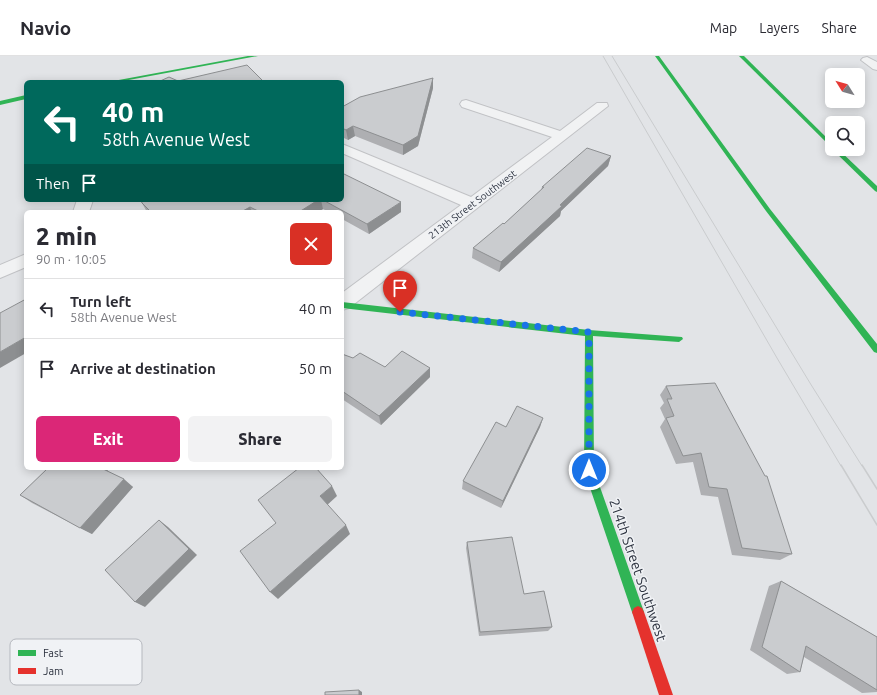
<!DOCTYPE html>
<meta charset="utf-8">
<style>
:root{--surface:#fff;--page:#f2f2f3;--text:#2b2b33;--muted:#7c7c81;--line:#e1e1e2;--accent:#db2777}
body{margin:0;font-family:Ubuntu,sans-serif;background:var(--page);color:var(--text);height:100vh;display:flex;flex-direction:column;font-size:15px;white-space:nowrap}
*{box-sizing:border-box;margin:0}
p{font-size:13px;color:var(--muted)}
.icon{flex:none;width:22px;height:22px;fill:none;stroke:currentColor;stroke-width:2;stroke-linecap:round;stroke-linejoin:round}
.map{position:relative;flex:1;overflow:hidden}
.sheet{position:absolute;left:24px;top:154px;width:320px;height:260px;display:flex;flex-direction:column;background:var(--surface);border-radius:6px;box-shadow:0 2px 10px #0003}
.sheet>*{flex:none}
.hud{position:absolute;left:24px;top:24px;width:320px;height:122px;border-radius:6px;box-shadow:0 2px 10px #0003;background:#00695c;color:#fff;overflow:hidden}
.needle{width:26px;rotate:307deg}
.buttons{position:absolute;left:825px;top:12px;display:grid;gap:8px}
.buttons a{display:grid;place-items:center;width:40px;height:40px;border-radius:6px;background:var(--surface);box-shadow:0 2px 10px #0003;font-size:20px}
.pin{position:absolute;display:grid;place-items:center;width:34px;height:34px;color:#fff;margin:-41px -17px;border-radius:50% 50% 50% 0;rotate:-45deg;box-shadow:0 0 4px #0007}
.pin .icon{rotate:45deg}
.me{position:absolute;width:44px;margin:-22px;rotate:0deg;stroke-linejoin:round;filter:drop-shadow(0 0 3px #0008)}
.turn{display:flex;align-items:center;gap:14px;height:84px;padding:0 12px;font-size:18px}
.turn .icon{width:52px;height:52px;stroke-width:2.5}
.turn b{display:block;font-size:28px;line-height:34px}
.then{display:flex;align-items:center;height:38px;padding:0 12px;background:#0003;gap:8px;font-size:15px}
.round{display:grid;place-items:center;flex:none;width:42px;height:42px;border-radius:6px;background:var(--page)}
.head{display:flex;align-items:center;justify-content:space-between;height:68px;padding:0 12px}
h1{font-size:24px;font-weight:800;line-height:30px}
.cta{display:flex;gap:8px;margin-top:auto;padding:8px 12px}
.cta a{flex:1;height:46px;border-radius:6px;background:var(--accent);color:#fff;font-size:16px;font-weight:800;line-height:46px;text-align:center}
.cta a+a{background:var(--page);color:var(--text)}
ul{padding:0;list-style:none}
li{display:flex;align-items:center;gap:12px;height:60px;padding:0 12px;border-top:1px solid var(--line)}
li div{flex:1}
li b{display:block;font-size:15px}
li em{font-style:normal}
header{display:flex;align-items:center;gap:24px;box-sizing:border-box;height:56px;padding:0 20px;background:var(--surface);border-bottom:1px solid var(--line)}
header strong{font-size:19px}
nav{display:flex;gap:22px;margin-inline-start:auto;font-size:14px}
.map>svg:first-child{display:block}
.lines{fill:none;stroke-linecap:round;stroke-linejoin:round}
.street-casing{stroke:#c1c2c5;stroke-width:2}
.street{fill:#f1f2f3;fill-rule:evenodd}
.fast{fill:#30b455;fill-rule:evenodd}
.jam{fill:#e5322d;fill-rule:evenodd}
.tram-far1{stroke:#caccce;stroke-width:1}
.tram{stroke:#caccce;stroke-width:1.5}
.wall{fill:#aeafb2}
.shaded-wall{fill:#8d8f91}
.building{fill:#cacccf;stroke:#8d8f91}
.route{stroke:#1a73e8;stroke-width:7;stroke-dasharray:0 12.6}
.labels{text-anchor:middle;stroke-width:3;stroke-linejoin:round;paint-order:stroke}
.far-street-label{font-size:10px;fill:#2b313e;stroke:#f0f2f5}
.near-street-label{font-size:14px;fill:#2b313e;stroke:#f0f2f5}
.key{fill:#f0f2f5;stroke:#b5b8be;stroke-width:1}
.key-label{font-size:11px;fill:#2b313e}
</style>
<header>
<strong>Navio</strong>
<nav><a>Map</a><a>Layers</a><a>Share</a></nav>
</header>
<div class="map">
<svg width="877" height="639" viewBox="0 0 877 639">
<rect width="100%" height="100%" fill="#e2e4e7"/>
<g class="lines">
<defs>
<g id="street">
<polygon points="867,1 877,6 877,14 873,13 861,4 863,2"/>
<polygon points="466,44 560,75 597,47 607,47 608,50 349,252 342,254 342,237 461,149 342,97 342,88 471,141 552,81 462,51 460,48 462,45"/>
<polygon points="77,144 93,144 89,156 73,156"/>
<polygon points="26,198 26,211 0,222 0,209"/>
</g>
</defs>
<use href="#street" class="street-casing"/>
<use href="#street" class="street"/>
<g class="fast">
<polygon points="248,0 258,0 118,26 108,26"/>
<polygon points="655,0 659,0 770,153 877,288 877,297 874,296 766,155"/>
<polygon points="739,0 744,0 832,87 832,92"/>
<polygon points="26,39 26,43 0,49 0,45"/>
<polygon points="832,93 838,93 877,130 877,136 875,135"/>
<polygon points="342,246 589,274 682,281 683,283 679,286 593,280 594,414 644,556 642,560 638,562 634,560 632,556 584,414 585,280 342,252"/>
</g>
<polygon class="jam" points="638,550 642,552 644,556 673,639 659,639 632,556 634,552"/>
<g class="tram-far1">
<polyline points="603,0 777,302 841,410"/>
<polyline points="612,0 810,327 862,410"/>
</g>
<g class="tram">
<polyline points="841,409 877,469"/>
<polyline points="862,409 877,433"/>
</g>
</g>
<g class="wall">
<polygon points="433,22 433,32 418,90 403,99 355,80 348,84 342,81 342,51"/>
<polygon points="611,100 608,110 561,155 560,160 499,216 472,202 473,192 504,168 541,134 542,131"/>
<polygon points="141,144 342,144 401,156 369,178 342,163 342,156 329,156 323,153 318,156 147,156 142,147"/>
<polygon points="342,298 353,302 385,311 430,312 430,321 381,369 342,343"/>
<polygon points="666,330 792,498 780,504 732,499 718,441 701,439 693,406 676,408 660,371 665,363 660,352 664,347 660,339"/>
<polygon points="543,362 540,371 501,452 462,433 463,425"/>
<polygon points="48,412 110,412 107,415 133,431 92,478 32,447 20,439"/>
<polygon points="467,486 524,538 552,571 548,575 479,580 466,492"/>
<polygon points="781,525 877,581 877,636 862,637 804,601 800,616 787,618 750,594 769,530"/>
</g>
<g class="shaded-wall">
<polygon points="433,22 433,32 418,90 403,99 403,89"/>
<polygon points="353,70 355,80 348,84 346,74"/>
<polygon points="611,100 608,110 561,155 560,160 499,216 501,206"/>
<polygon points="318,144 321,144 323,153 318,156 299,156"/>
<polygon points="401,146 401,156 369,178 367,168"/>
<polygon points="250,151 252,156 241,156"/>
<polygon points="26,281 26,297 0,312 0,296"/>
<polygon points="430,312 430,321 381,369 379,360"/>
<polygon points="543,362 540,371 501,452 503,445"/>
<polygon points="99,412 110,412 105,417"/>
<polygon points="124,423 133,431 92,478 80,472"/>
<polygon points="332,430 337,440 325,451 320,440"/>
<polygon points="159,464 168,471 197,499 145,551 135,546"/>
<polygon points="346,469 350,478 278,543 270,536"/>
<polygon points="359,634 362,636 362,639 359,639"/>
</g>
<g class="building">
<polygon points="247,9 264,26 158,26 169,21 178,25"/>
<polygon points="433,22 418,80 403,89 353,70 346,74 342,72 342,51 360,41"/>
<polygon points="146,25 150,26 143,26"/>
<polygon points="587,92 611,100 560,149 562,150 501,206 473,192 503,167 504,168 544,131 542,131"/>
<polygon points="342,117 401,146 367,168 323,144 342,144"/>
<polygon points="141,144 318,144 299,156 260,156 250,151 241,156 151,156 142,147"/>
<polygon points="26,243 26,281 0,296 0,257"/>
<polygon points="402,295 430,312 379,360 342,335 342,298 353,302 360,297 385,311"/>
<polygon points="715,327 765,420 767,420 792,498 742,492 727,433 709,431 701,397 683,400 666,362 674,360 667,343 672,343 666,330"/>
<polygon points="517,350 543,362 503,445 463,425 496,366 506,371"/>
<polygon points="48,412 101,412 124,423 80,472 20,439"/>
<polygon points="299,412 316,412 332,430 320,440 346,469 270,536 240,495 276,467 258,444"/>
<polygon points="159,464 189,493 135,546 105,514"/>
<polygon points="512,481 524,538 544,535 552,571 480,576 467,486"/>
<polygon points="781,525 877,581 877,634 806,590 800,616 762,591"/>
<polygon points="359,634 359,639 325,639 325,636"/>
</g>
<g class="lines">
<polyline class="route" points="400,256 589,276 589,414"/>
</g>
<g class="labels">
<g class="far-street-label">
<text transform="translate(472 148) rotate(-37)" y="4">213th Street Southwest</text>
</g>
<g class="near-street-label">
<text transform="translate(638 514) rotate(71)" y="5">214th Street Southwest</text>
</g>
</g>
<rect x="10" y="583" width="132" height="46" rx="6" class="key"/>
<rect x="18" y="594" width="18" height="6" fill="#30b455"/>
<rect x="18" y="612" width="18" height="6" fill="#e5322d"/>
<g class="key-label">
<text x="43" y="601">Fast</text>
<text x="43" y="619">Jam</text>
</g>
</svg>
<div class="buttons">
<a><svg class="needle" viewBox="-14 -14 28 28"><path d="M0-13l5 13h-10z" fill="#e53935"/><path d="M0 13l5-13h-10z" fill="#7c7c81"/></svg></a>
<a><svg class="icon" aria-label="search" viewBox="0 0 24 24"><circle cx="10" cy="10" r="6"/><path d="M15 15l6 6"/></svg></a>
</div>
<div class="pin" style="left:400px;top:256px;background:#d93025"><svg class="icon" aria-label="arrive" viewBox="0 0 24 24"><path d="M6 21V4h12l-3 4 3 4H6"/></svg></div>
<svg class="me" style="left:589px;top:414px" viewBox="-20 -20 40 40"><circle r="17" fill="#1a73e8" stroke="#fff" stroke-width="3"/><path d="M0-11L8 9 0 5-8 9z" fill="#fff"/></svg>
<div class="hud">
<div class="turn"><svg class="icon" aria-label="left" viewBox="0 0 24 24"><path d="M17 20v-9H6M10 6l-5 5 5 5"/></svg><div><b>40 m</b>58th Avenue West</div></div>
<div class="then">Then<svg class="icon" aria-label="arrive" viewBox="0 0 24 24"><path d="M6 21V4h12l-3 4 3 4H6"/></svg></div>
</div>
<section class="sheet">
<div class="head"><div><h1>2 min</h1><p>90 m · 10:05</p></div><a class="round" style="background:#d93025;color:#fff"><svg class="icon" aria-label="close" viewBox="0 0 24 24"><path d="M6 6l12 12M18 6L6 18"/></svg></a></div>
<ul>
<li><svg class="icon" aria-label="left" viewBox="0 0 24 24"><path d="M17 20v-9H6M10 6l-5 5 5 5"/></svg><div><b>Turn left</b><p>58th Avenue West</p></div><em>40 m</em></li>
<li><svg class="icon" aria-label="arrive" viewBox="0 0 24 24"><path d="M6 21V4h12l-3 4 3 4H6"/></svg><div><b>Arrive at destination</b></div><em>50 m</em></li>
</ul>
<div class="cta"><a>Exit</a><a>Share</a></div>
</section>
</div>
